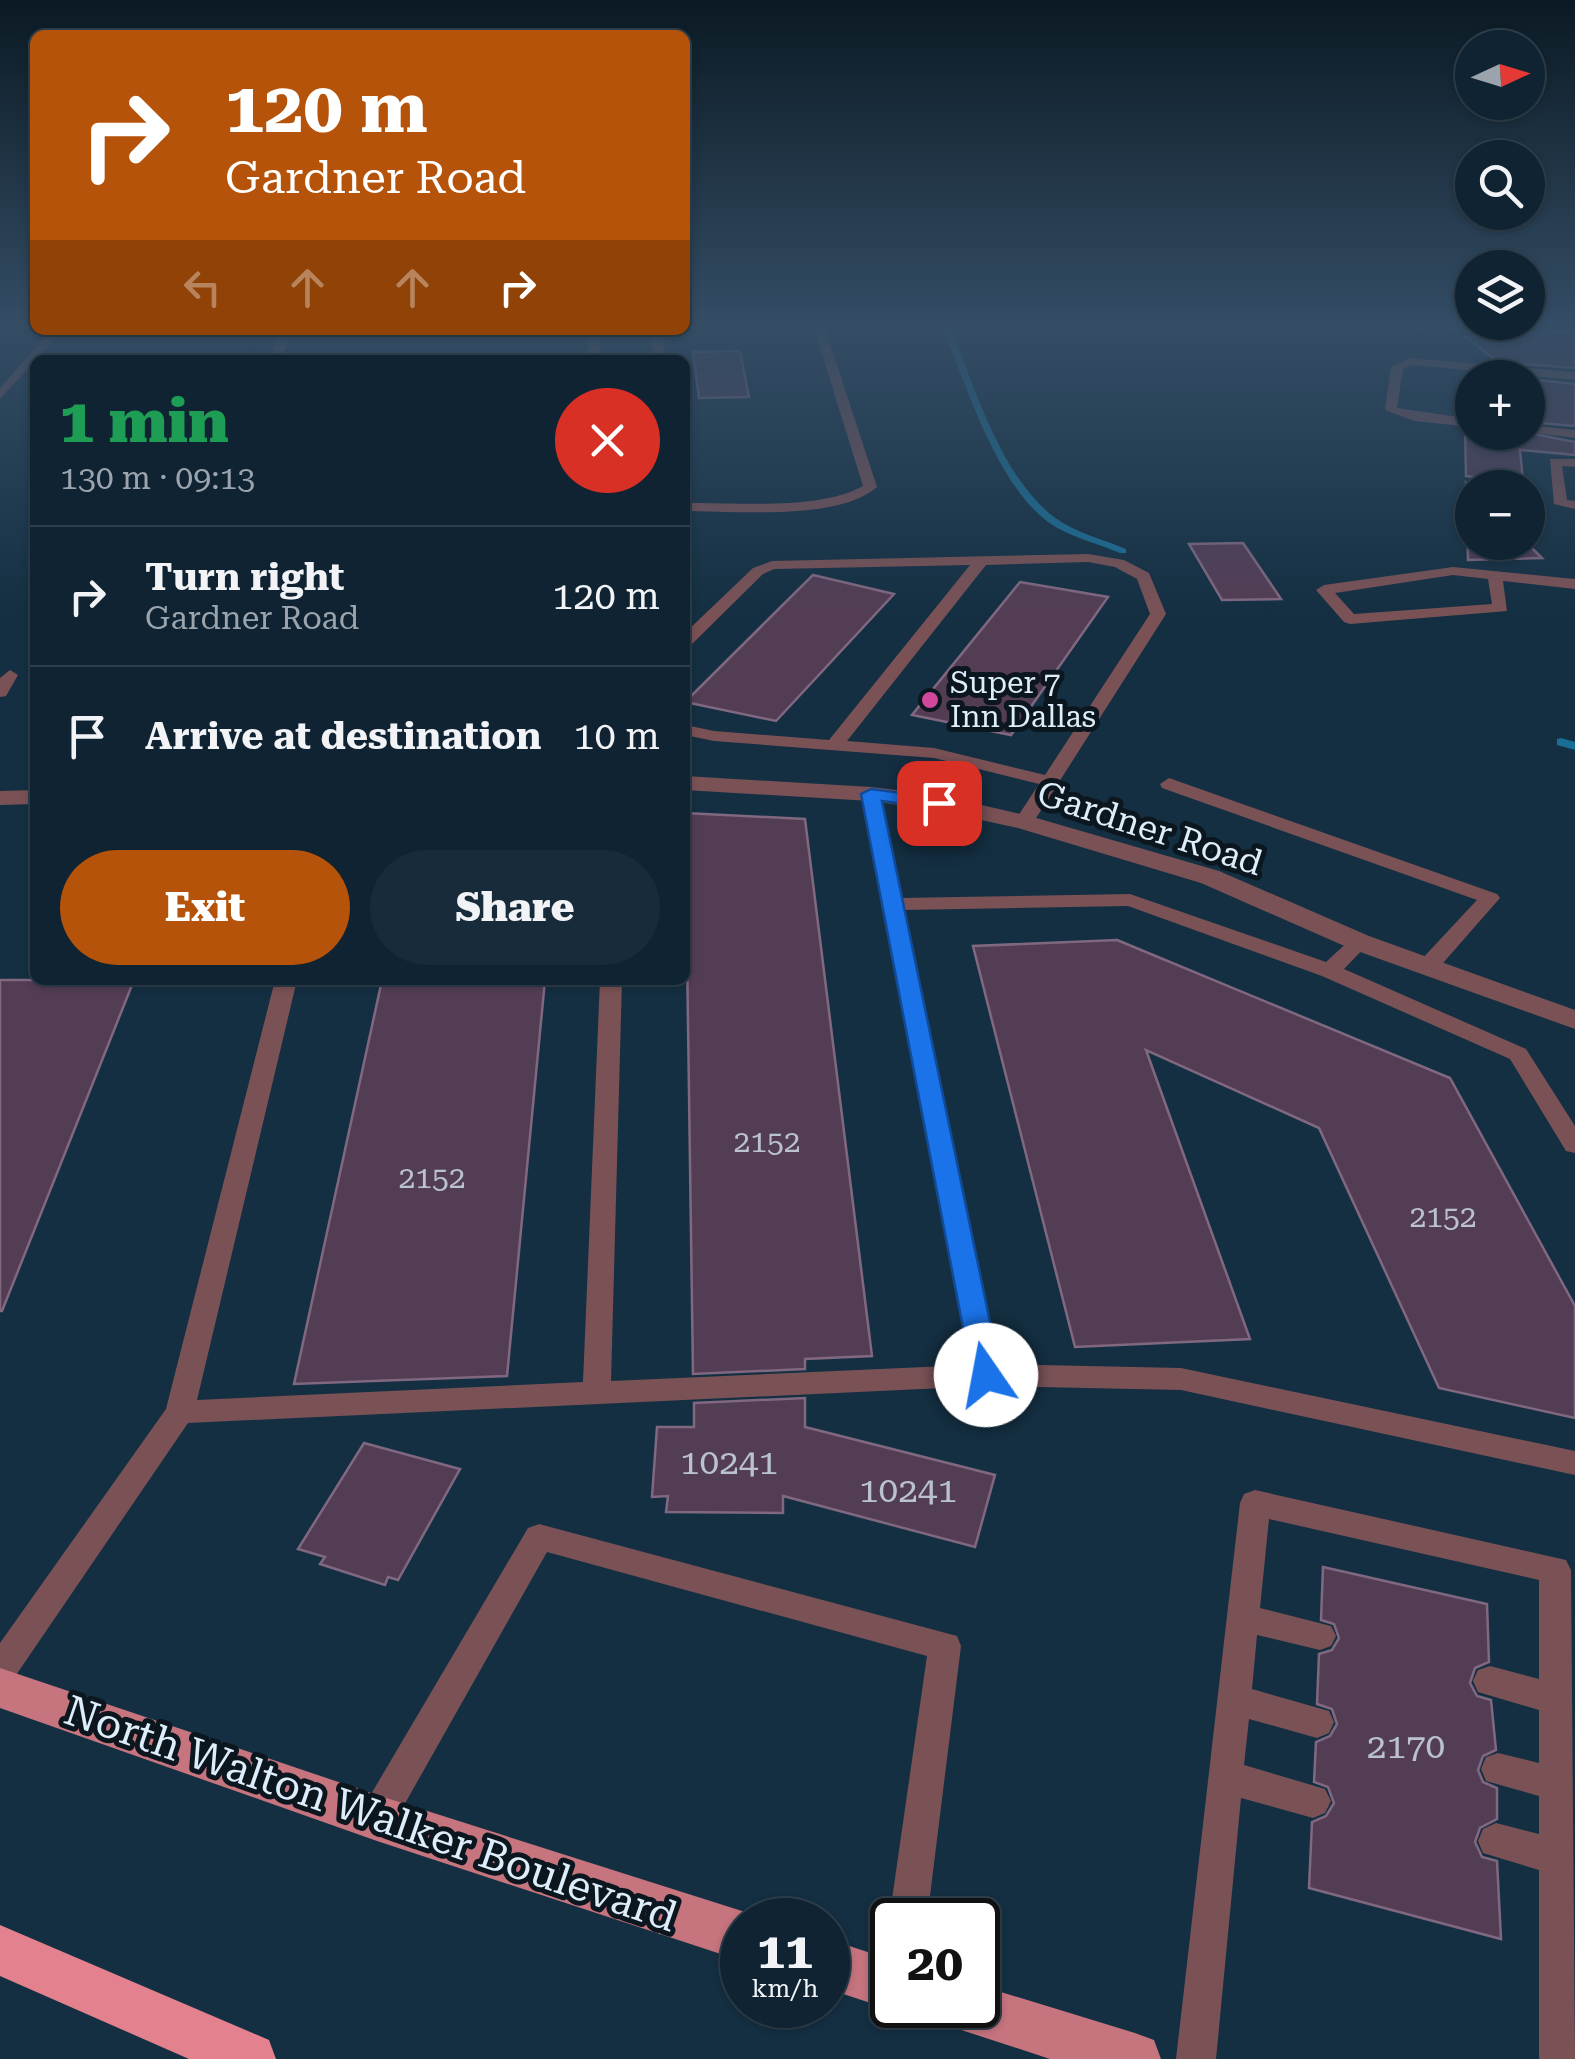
<!DOCTYPE html>
<meta charset="utf-8">
<style>
:root{--surface:#0f2332;--page:#182b3a;--text:#f1f3f6;--muted:#9ba4ac;--line:#2f404d;--accent:#b45309}
body{margin:0;font-family:"Roboto Serif",serif;background:var(--page);color:var(--text);height:100vh;display:flex;flex-direction:column;font-size:38px;white-space:nowrap}
*{box-sizing:border-box;margin:0}
p{font-size:32px;color:var(--muted)}
.icon{flex:none;width:55px;height:55px;fill:none;stroke:currentColor;stroke-width:2;stroke-linecap:round;stroke-linejoin:round}
.map{position:relative;flex:1;overflow:hidden}
.sheet{position:absolute;left:30px;top:355px;width:660px;height:630px;display:flex;flex-direction:column;background:var(--surface);border-radius:15px;box-shadow:0 2px 8px #0004,0 0 0 2px var(--line)}
.sheet>*{flex:none}
.top-card{position:absolute;left:30px;top:30px;width:660px;height:305px;border-radius:15px;box-shadow:0 2px 8px #0004,0 0 0 2px var(--line);background:#b45309;color:#fff;overflow:hidden}
.needle{width:65px;rotate:86deg}
.tools{position:absolute;left:1455px;top:30px;display:grid;gap:20px}
.tools a{display:grid;place-items:center;width:90px;height:90px;border-radius:50%;background:var(--surface);box-shadow:0 2px 8px #0004,0 0 0 2px var(--line);font-size:50px}
.speed{position:absolute;left:720px;top:1898px;display:flex;gap:20px;font-size:50px;font-weight:700;text-align:center}
.speed>*{display:grid;place-content:center;width:130px;height:130px;border-radius:50%;background:var(--surface);box-shadow:0 2px 8px #0004,0 0 0 2px var(--line);line-height:1}
.speed small{font-size:25px;font-weight:400}
.speed .limit{border:5px solid #111;border-radius:15px;background:#fff;color:#111}
.pin{position:absolute;display:grid;place-items:center;width:85px;height:85px;color:#fff;margin:-42px;border-radius:20px;box-shadow:0 5px 15px #0006}
.me{position:absolute;width:110px;margin:-55px;rotate:348deg;stroke-linejoin:round;filter:drop-shadow(0 0 8px #0008)}
.turn{display:flex;align-items:center;gap:35px;height:210px;padding:0 30px;font-size:45px}
.turn .icon{width:130px;height:130px;stroke-width:2.5}
.turn b{display:block;font-size:70px;line-height:85px}
.lanes{display:flex;align-items:center;height:95px;padding:0 30px;background:#0003;justify-content:center;gap:50px;direction:ltr}
.lanes .off{opacity:.35}
.round{display:grid;place-items:center;flex:none;width:105px;height:105px;border-radius:52px;background:var(--page)}
.head{display:flex;align-items:center;justify-content:space-between;height:170px;padding:0 30px}
h1{font-size:60px;font-weight:800;line-height:75px;color:#1e9e55}
.cta{display:flex;gap:20px;margin-top:auto;padding:20px 30px}
.cta a{flex:1;height:115px;border-radius:60px;background:var(--accent);color:#fff;font-size:40px;font-weight:800;line-height:115px;text-align:center}
.cta a+a{background:var(--page);color:var(--text)}
ul{padding:0;list-style:none}
li{display:flex;align-items:center;gap:30px;height:140px;padding:0 30px;border-top:2px solid var(--line)}
li div{flex:1}
li b{display:block;font-size:38px}
li em{font-style:normal}
.map>svg:first-child{display:block}
.lines{fill:none;stroke-linecap:round;stroke-linejoin:round}
.stream{fill:#196e95;fill-rule:evenodd}
.building{fill:#533d54;stroke:#806881;stroke-width:2.5}
.service{fill:#7a5256;fill-rule:evenodd}
.minor{fill:#7a5256;fill-rule:evenodd}
.primary{fill:#c6747e;fill-rule:evenodd}
.motorway{fill:#e4818e;fill-rule:evenodd}
.route{fill:#1a73e8;stroke:#114b97;stroke-width:2.5}
.hotel-dot{fill:#d1479c;stroke:#0b161f;stroke-width:4}
.labels{text-anchor:middle;stroke-width:10;stroke-linejoin:round;paint-order:stroke}
.far-poi-label{font-size:30px;fill:#ddedfa;stroke:#0b161f;text-anchor:start}
.number-label{font-size:30px;fill:#bac1d0}
.street-label{font-size:35px;fill:#ddedfa;stroke:#0b161f}
.near-number-label{font-size:35px;fill:#bac1d0}
.near-street-label{font-size:42px;fill:#ddedfa;stroke:#0b161f}
</style>
<div class="map">
<svg width="1575" height="2059" viewBox="0 0 1575 2059">
<rect width="100%" height="100%" fill="#142f42"/>
<g class="lines">
<g class="stream">
<path d="M942,325H950C974,386 1001,477 1054,517C1075,533 1103,539 1126,549V553H1120C1097,543 1069,537 1048,522C996,483 966,385 942,325Z"/>
<polygon points="1561,738 1575,742 1575,750 1557,745 1557,739"/>
</g>
</g>
<g class="building">
<polygon points="1575,331 1575,368 1498,362 1466,337"/>
<polygon points="740,351 749,397 699,398 693,352"/>
<polygon points="1528,379 1575,384 1575,426 1528,422"/>
<polygon points="1465,430 1524,432 1575,442 1575,455 1520,450 1523,481 1466,476"/>
<polygon points="1466,483 1472,489 1472,542 1526,542 1542,558 1468,560"/>
<polygon points="1243,543 1281,599 1222,600 1189,544"/>
<polygon points="813,575 894,594 776,721 685,702"/>
<polygon points="1020,582 1108,597 1011,735 912,715"/>
<polygon points="685,813 805,819 872,1356 805,1359 805,1369 693,1374"/>
<polygon points="1117,940 1450,1078 1575,1306 1575,1418 1439,1388 1319,1128 1146,1050 1250,1339 1075,1347 973,946"/>
<polygon points="0,980 134,980 2,1311 0,1311"/>
<polygon points="382,980 545,980 507,1376 294,1384"/>
<polygon points="805,1398 805,1427 995,1475 975,1547 783,1496 783,1513 666,1512 668,1496 652,1497 657,1427 694,1427 694,1403"/>
<polygon points="364,1443 460,1469 398,1580 388,1577 385,1585 320,1564 325,1557 298,1549"/>
<polygon points="1323,1567 1487,1604 1489,1662 1475,1668 1470,1683 1477,1696 1491,1700 1496,1750 1483,1756 1478,1770 1483,1782 1497,1788 1497,1819 1480,1828 1475,1842 1482,1857 1497,1861 1501,1939 1309,1888 1312,1822 1326,1816 1334,1803 1328,1787 1314,1782 1316,1742 1330,1736 1337,1724 1332,1709 1317,1704 1319,1654 1332,1650 1339,1638 1334,1624 1321,1620"/>
</g>
<g class="lines">
<g class="service">
<path d="M813,325H824L877,487C838,521 736,511 685,511V503C737,502 818,511 863,486Z"/>
<polygon points="1412,325 1427,329 1575,327 1424,335"/>
<polygon points="51,330 63,330 0,399 0,388"/>
<polygon points="281,330 293,330 281,360 269,360"/>
<polygon points="589,330 601,330 600,360 588,360"/>
<polygon points="650,330 662,330 665,360 653,360"/>
<polygon points="1410,358 1575,372 1575,380 1412,365 1403,369 1397,408 1472,419 1472,427 1414,421 1385,410 1391,367"/>
<polygon points="1528,425 1575,430 1575,438 1527,432"/>
<polygon points="1550,459 1575,459 1575,467 1562,466 1567,500 1575,501 1575,509 1554,504"/>
<path d="M1088,554L1124,560L1149,573L1166,614L1031,826H1017L1014,822L1039,784L934,758L714,741L685,735V725L714,731L829,740L970,565L774,569L763,574L691,645L685,647V633L753,568L772,561ZM1088,562L1115,567L1137,579L1150,614L1045,775L934,748L847,741L986,565Z"/>
<path d="M1453,567L1575,579V589L1503,581L1507,611L1350,624L1344,622L1316,590L1324,585ZM1453,575L1488,579L1492,604L1354,614L1335,593Z"/>
<polygon points="10,670 18,675 6,696 0,697 0,678"/>
<polygon points="1169,778 1497,894 1500,898 1436,971 1420,971 1417,966 1420,961 1477,900 1162,788 1160,784"/>
<polygon points="871,788 880,794 900,898 1130,894 1326,962 1352,938 1366,938 1370,942 1344,969 1526,1049 1575,1126 1575,1153 1566,1151 1510,1059 1322,976 1128,906 902,910 998,1364 1181,1368 1575,1451 1575,1475 1181,1390 986,1386 188,1423 12,1681 0,1685 0,1643 166,1409 275,980 297,980 197,1400 583,1382 600,980 622,980 611,1381 970,1365 862,794"/>
<polygon points="1255,1490 1566,1560 1571,1570 1575,2059 1539,2059 1539,1870 1483,1853 1478,1841 1483,1829 1496,1823 1539,1834 1539,1796 1486,1781 1481,1769 1486,1757 1498,1753 1539,1763 1539,1710 1478,1692 1473,1681 1478,1670 1490,1666 1539,1679 1539,1580 1269,1519 1260,1608 1331,1626 1336,1636 1331,1646 1320,1650 1257,1635 1252,1689 1329,1711 1334,1722 1329,1733 1317,1738 1249,1719 1244,1765 1325,1789 1331,1801 1325,1813 1313,1818 1241,1798 1216,2059 1176,2059 1240,1503 1244,1494"/>
<polygon points="539,1524 957,1636 961,1646 927,1920 892,1920 892,1927 889,1920 927,1656 547,1552 390,1830 377,1835 364,1830 359,1818 364,1806 528,1528"/>
</g>
<g class="minor">
<polygon points="685,776 871,787 939,795 1033,817 1219,871 1369,936 1575,1010 1575,1029 1349,948 1201,883 1018,828 939,811 871,801 685,790"/>
<polygon points="35,790 35,804 0,805 0,791"/>
</g>
<g class="primary">
<polygon points="0,1668 377,1795 742,1911 760,1920 742,1920 742,1961 377,1841 0,1708"/>
<polygon points="828,1939 892,1960 892,2005 905,2005 892,2010 828,1989"/>
<polygon points="978,1985 1135,2033 1154,2040 1161,2059 1050,2059 940,2023 932,2005 978,2005"/>
</g>
<polygon class="motorway" points="0,1925 269,2040 276,2059 189,2059 0,1976"/>
</g>
<linearGradient id="sky" x2="0" y2="1"><stop stop-color="#0b1a24"/><stop offset="0.53" stop-color="#344d65"/><stop offset="1" stop-color="#344d65" stop-opacity="0"/></linearGradient>
<rect width="1575" height="614" fill="url(#sky)"/>
<polygon class="route" points="871,789 939,798 949,803 939,809 882,801 1001,1375 997,1383 986,1386 976,1383 972,1375 861,794"/>
<circle class="hotel-dot" cx="930" cy="700" r="10"/>
<g class="labels">
<g class="far-poi-label">
<text x="950" y="693">Super 7<tspan x="950" dy="34">Inn Dallas</tspan></text>
</g>
<g class="number-label">
<text x="767" y="1152">2152</text>
<text x="432" y="1188">2152</text>
<text x="1443" y="1227">2152</text>
</g>
<g class="street-label">
<text transform="translate(1150 828) rotate(18)" y="12">Gardner Road</text>
</g>
<g class="near-number-label">
<text x="729" y="1474">10241</text>
<text x="908" y="1502">10241</text>
<text x="1406" y="1758">2170</text>
</g>
<g class="near-street-label">
<text transform="translate(371 1813) rotate(19)" y="15">North Walton Walker Boulevard</text>
</g>
</g>
</svg>
<div class="tools">
<a><svg class="needle" viewBox="-14 -14 28 28"><path d="M0-13l5 13h-10z" fill="#e53935"/><path d="M0 13l5-13h-10z" fill="#9ba4ac"/></svg></a>
<a><svg class="icon" aria-label="search" viewBox="0 0 24 24"><circle cx="10" cy="10" r="6"/><path d="M15 15l6 6"/></svg></a>
<a><svg class="icon" aria-label="layers" viewBox="0 0 24 24"><path d="M12 4l9 5-9 5-9-5zM3 14l9 5 9-5"/></svg></a>
<a>+</a>
<a>−</a>
</div>
<div class="speed"><div>11<small>km/h</small></div><div class="limit">20</div></div>
<div class="pin" style="left:939px;top:803px;background:#d93025"><svg class="icon" aria-label="arrive" viewBox="0 0 24 24"><path d="M6 21V4h12l-3 4 3 4H6"/></svg></div>
<svg class="me" style="left:986px;top:1375px" viewBox="-20 -20 40 40"><circle r="19" fill="#fff"/><path d="M0-13L10 11 0 6-10 11z" fill="#1a73e8"/></svg>
<div class="top-card">
<div class="turn"><svg class="icon" aria-label="right" viewBox="0 0 24 24"><path d="M7 20v-9h11M14 6l5 5-5 5"/></svg><div><b>120 m</b>Gardner Road</div></div>
<div class="lanes"><svg class="icon off" aria-label="left" viewBox="0 0 24 24"><path d="M17 20v-9H6M10 6l-5 5 5 5"/></svg><svg class="icon off" aria-label="ahead" viewBox="0 0 24 24"><path d="M12 20V5M6 11l6-6 6 6"/></svg><svg class="icon off" aria-label="ahead" viewBox="0 0 24 24"><path d="M12 20V5M6 11l6-6 6 6"/></svg><svg class="icon" aria-label="right" viewBox="0 0 24 24"><path d="M7 20v-9h11M14 6l5 5-5 5"/></svg></div>
</div>
<section class="sheet">
<div class="head"><div><h1>1 min</h1><p>130 m · 09:13</p></div><a class="round" style="background:#d93025;color:#fff"><svg class="icon" aria-label="close" viewBox="0 0 24 24"><path d="M6 6l12 12M18 6L6 18"/></svg></a></div>
<ul>
<li><svg class="icon" aria-label="right" viewBox="0 0 24 24"><path d="M7 20v-9h11M14 6l5 5-5 5"/></svg><div><b>Turn right</b><p>Gardner Road</p></div><em>120 m</em></li>
<li><svg class="icon" aria-label="arrive" viewBox="0 0 24 24"><path d="M6 21V4h12l-3 4 3 4H6"/></svg><div><b>Arrive at destination</b></div><em>10 m</em></li>
</ul>
<div class="cta"><a>Exit</a><a>Share</a></div>
</section>
</div>
